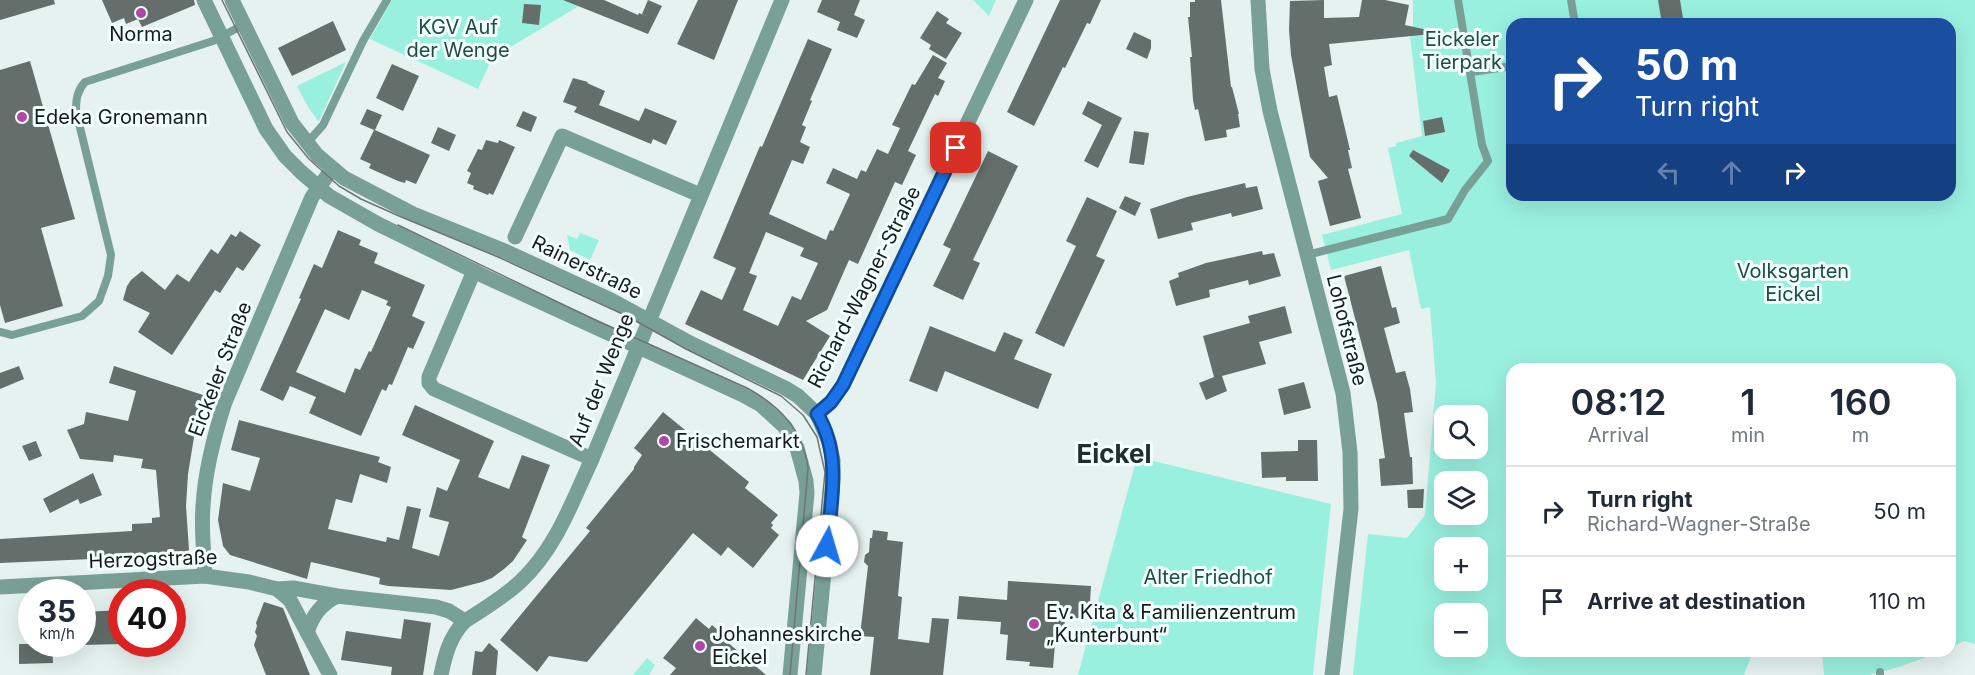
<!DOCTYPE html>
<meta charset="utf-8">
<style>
:root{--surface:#fff;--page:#f2f2f3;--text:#1f2937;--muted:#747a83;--line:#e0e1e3}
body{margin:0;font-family:Inter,sans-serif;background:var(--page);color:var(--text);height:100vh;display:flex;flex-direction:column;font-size:22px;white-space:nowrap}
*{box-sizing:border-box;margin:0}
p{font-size:20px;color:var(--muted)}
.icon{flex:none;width:33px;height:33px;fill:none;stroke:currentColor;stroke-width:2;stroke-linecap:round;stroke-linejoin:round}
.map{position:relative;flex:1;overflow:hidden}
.panel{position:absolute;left:1506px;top:363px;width:450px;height:294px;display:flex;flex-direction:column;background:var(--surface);border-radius:18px;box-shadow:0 6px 24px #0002}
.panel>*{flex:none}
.banner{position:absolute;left:1506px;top:18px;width:450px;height:183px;border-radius:18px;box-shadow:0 6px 24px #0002;background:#1a4fa0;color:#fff;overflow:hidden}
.buttons{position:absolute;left:1434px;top:405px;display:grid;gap:12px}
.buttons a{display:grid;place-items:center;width:54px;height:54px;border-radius:12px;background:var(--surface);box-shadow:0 6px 24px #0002;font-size:30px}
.speed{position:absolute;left:18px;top:579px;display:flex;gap:12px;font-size:30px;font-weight:700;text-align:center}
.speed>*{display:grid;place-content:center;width:78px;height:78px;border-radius:50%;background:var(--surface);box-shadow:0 6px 24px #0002;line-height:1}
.speed small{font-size:15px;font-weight:400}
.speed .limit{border:9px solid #d22;background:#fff;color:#111}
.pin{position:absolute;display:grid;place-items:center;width:51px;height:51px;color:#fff;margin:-26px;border-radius:12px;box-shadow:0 3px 9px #0006}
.me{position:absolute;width:66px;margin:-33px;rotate:6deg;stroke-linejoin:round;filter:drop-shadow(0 0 4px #0008)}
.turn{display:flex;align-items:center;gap:21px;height:126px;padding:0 30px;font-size:27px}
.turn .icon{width:78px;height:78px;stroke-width:2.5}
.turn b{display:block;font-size:42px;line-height:51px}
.lanes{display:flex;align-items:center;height:57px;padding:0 30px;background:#0003;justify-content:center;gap:30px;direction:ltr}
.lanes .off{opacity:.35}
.eta{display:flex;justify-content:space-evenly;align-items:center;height:102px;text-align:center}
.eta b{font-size:36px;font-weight:600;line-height:42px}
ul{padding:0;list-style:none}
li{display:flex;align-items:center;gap:18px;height:90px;padding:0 30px;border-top:2px solid var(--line)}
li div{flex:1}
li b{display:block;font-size:22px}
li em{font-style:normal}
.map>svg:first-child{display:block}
.green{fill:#9af0df;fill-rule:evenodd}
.building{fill:#646f6c;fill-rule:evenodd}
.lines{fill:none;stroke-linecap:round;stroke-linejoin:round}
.service{stroke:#79a097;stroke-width:8}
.minor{stroke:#79a097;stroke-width:15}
.tertiary{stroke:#79a097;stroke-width:15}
.tram{stroke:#6e7675;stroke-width:1.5}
.route-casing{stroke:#114b97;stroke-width:15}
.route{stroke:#1a73e8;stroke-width:10}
.poi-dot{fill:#af46a8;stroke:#f2fffc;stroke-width:2}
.labels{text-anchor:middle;stroke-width:6;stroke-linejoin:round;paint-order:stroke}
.park-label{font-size:20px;fill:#204d45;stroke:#f2fffc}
.poi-label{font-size:20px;fill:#171c1b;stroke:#f2fffc;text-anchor:start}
.street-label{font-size:20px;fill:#171c1b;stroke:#f2fffc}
.district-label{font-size:26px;font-weight:bold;fill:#232d2b;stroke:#f2fffc}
</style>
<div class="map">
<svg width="1975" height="675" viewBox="0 0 1975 675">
<rect width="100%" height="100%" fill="#e5f2ef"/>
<g class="green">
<polygon points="392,0 589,0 492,58 478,89 370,39"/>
<polygon points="973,0 996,0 989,16"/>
<path d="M1413,0H1975V644L1964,641L1950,648V369H1512V651H1753L1744,675H1353L1368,534L1407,538L1425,515L1436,383L1430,307L1421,309L1409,250L1331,270L1322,235L1402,214L1388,148L1396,146V143L1422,136L1410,37L1411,27L1413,26ZM1512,24H1950V195H1512ZM1444,416H1478V448H1444ZM1444,482H1478V514H1444ZM1444,548H1478V580H1444ZM1444,614H1478V646H1444Z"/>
<polygon points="346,62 319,121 318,121 308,107 297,86"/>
<polygon points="580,233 599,240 590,260 570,250 567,235 577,239"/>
<polygon points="1137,457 1331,504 1313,675 1078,675"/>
<polygon points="1822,651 1943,651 1899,667 1869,675 1824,675"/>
<polygon points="647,658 655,665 649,675 633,675"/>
</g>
<g class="building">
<polygon points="0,0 54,0 55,4 0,20"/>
<polygon points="102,0 194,0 195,5 142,27 138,19 126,24 124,18 112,23"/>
<polygon points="563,0 604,0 638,15 639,13 646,16 642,14 648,0 662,6 648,34"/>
<polygon points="698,0 738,0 714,60 677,44"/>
<polygon points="822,0 860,0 854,15 865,20 857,38 837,30 840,22 817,12"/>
<polygon points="1060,0 1101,0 1090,24 1087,23 1065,68 1063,67 1034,126 1007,112"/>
<polygon points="1195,0 1221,0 1231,87 1232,87 1239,114 1238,114 1240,127 1226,130 1227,137 1205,141 1198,109 1195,110 1193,100 1190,57 1192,57 1188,17 1190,17 1190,2 1195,2"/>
<polygon points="1324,0 1324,18 1359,17 1362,0 1385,0 1409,5 1405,25 1432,31 1432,34 1329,44 1332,65 1324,67 1329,97 1337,95 1350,150 1348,150 1352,168 1348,169 1361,218 1330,226 1318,181 1328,178 1310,157 1309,152 1291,55 1289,30 1290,1"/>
<polygon points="1658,0 1680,0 1684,24 1662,24"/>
<polygon points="524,4 541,5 539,25 522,23"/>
<polygon points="937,11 949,19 946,23 962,33 946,59 929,49 931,45 920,38"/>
<polygon points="333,21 346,50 292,76 278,48"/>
<polygon points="1134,32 1151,40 1151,48 1147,59 1126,49"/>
<path d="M808,39L832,49L810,100L812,101L802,125L806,127L800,142L810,147L803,164L792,160L769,214L826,240L830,230L833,231L850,194L826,183L833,168L857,179L861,170L866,172L877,149L888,154L900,128L892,125L912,84L915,85L933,55L947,63L938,78L945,81L938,96L935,94L908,151L916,155L902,185L895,182L858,264L849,260L827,310L806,321L830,336L803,380L685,324L701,290L722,300L736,268L713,258L760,146L762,147ZM766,232L804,248L800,256L818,263L801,300L792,296L778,326L743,310L757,276L749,273Z"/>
<polygon points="30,61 75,219 41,228 63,306 5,323 0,305 0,70"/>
<polygon points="392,64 419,76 403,111 376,98"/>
<polygon points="573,78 588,82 587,83 605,91 599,105 639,121 645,108 677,121 666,145 653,139 651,144 574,112 577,107 563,102"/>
<polygon points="1088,101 1122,118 1098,168 1084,161 1102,125 1082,114"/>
<polygon points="367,109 382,115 375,130 430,155 416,184 406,180 405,183 398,181 369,168 371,164 360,159 374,130 360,124"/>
<polygon points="523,111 537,117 531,132 516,126"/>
<polygon points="1442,117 1445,132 1425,136 1423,121"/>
<polygon points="438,127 456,135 449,151 431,143"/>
<polygon points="1134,131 1149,133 1144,165 1129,163"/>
<polygon points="486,140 498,143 499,140 515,147 493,195 489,193 488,195 473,189 474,186 467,183 471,173 467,171 478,149 482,150"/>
<polygon points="1413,150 1450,170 1442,183 1409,156"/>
<polygon points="988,151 1018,166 973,260 980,263 963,300 933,286 951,249 943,245"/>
<polygon points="1245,183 1246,188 1257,186 1263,209 1232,217 1231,213 1191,223 1193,230 1158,239 1150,209 1187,197"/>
<polygon points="1125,196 1141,203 1135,216 1119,208"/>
<polygon points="1087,197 1117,211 1096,256 1105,260 1064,347 1035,333 1076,246 1066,241"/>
<path d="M338,230L361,240L359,245L378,253L374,263L425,285L412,316L425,322L413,349L408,347L392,385L389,384L386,391L382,389L361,436L309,413L316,397L290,386L283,401L260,390L301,299L299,298L314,264L322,268ZM362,290L388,301L386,305L391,307L371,352L369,351L360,370L355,368L345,393L296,372L325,309L349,320Z"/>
<polygon points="240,231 261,245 243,271 237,267 220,293 215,290 172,355 138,332 150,313 123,300 127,286 131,280 142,271 165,290 177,274 189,282 211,249 218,254 231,234 236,237"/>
<polygon points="1262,251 1263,255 1274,253 1281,276 1249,285 1248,280 1209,290 1210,297 1176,306 1169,281 1179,277 1178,273 1206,263"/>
<polygon points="1381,266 1392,308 1396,307 1400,323 1384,328 1396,373 1405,371 1410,389 1413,412 1404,413 1410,457 1412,457 1413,484 1381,486 1379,459 1385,458 1377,403 1344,276"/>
<polygon points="1285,306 1292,333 1259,342 1266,364 1222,376 1227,391 1206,400 1199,383 1214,377 1203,336 1250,323 1248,316"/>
<polygon points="930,326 995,352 1004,332 1023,340 1014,359 1052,374 1038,409 945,371 937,392 909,381"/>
<polygon points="19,366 24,379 0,389 0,373"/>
<polygon points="114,366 203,395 198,425 196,425 188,474 186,506 189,550 184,555 0,563 0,539 132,531 132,524 152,523 152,518 160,517 156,470 141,468 143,459 114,455 113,462 80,459 67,430 84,424 86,412 128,421 136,391 109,383"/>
<polygon points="1304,382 1311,408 1284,415 1278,389"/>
<polygon points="415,405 494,441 478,477 509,489 522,455 550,465 522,537 527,540 513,561 504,569 492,578 482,582 451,590 388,586 379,584 380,578 376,577 311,562 307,579 230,555 223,546 218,520 223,483 250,491 260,458 231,450 239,420 380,457 378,462 391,467 387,483 360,474 352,503 336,499 328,529 386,542 387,537 399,540 407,506 421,509 412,548 439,556 449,522 429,517 437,487 447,491 460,460 402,435"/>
<polygon points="663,412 749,482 745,488 778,515 771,523 773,525 771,528 779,535 753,568 728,547 721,556 693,533 587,662 549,656 537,672 500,640 590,531 586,528 634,469 634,467 642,455 634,448"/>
<polygon points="1298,440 1317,440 1318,481 1286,481 1286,477 1262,478 1261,452 1298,451"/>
<polygon points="36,441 42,456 29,461 22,446"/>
<polygon points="93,473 102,495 80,504 78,499 50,513 43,499"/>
<polygon points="1424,489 1423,508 1408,508 1407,490"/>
<polygon points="873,530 888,532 887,540 903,542 898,596 902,597 898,639 929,643 932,618 949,619 943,675 870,675 874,637 860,636 868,566 864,562 865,555 869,552 870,538 872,538"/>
<polygon points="1008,581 1091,586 1089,619 1065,617 1064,633 1056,632 1053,668 1029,666 1030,662 1006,660 1008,635 1000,634 1001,622 957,619 959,596 1007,600"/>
<polygon points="264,602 283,608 310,675 266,675 254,645 257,636 255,632 257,626 256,623"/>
<polygon points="122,610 122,644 82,645 82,612"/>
<polygon points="696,618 709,629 712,625 728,639 726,641 766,675 670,675 676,668 663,658"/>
<polygon points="404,619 431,623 423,675 391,675 392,667 341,660 346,631 401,639"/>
<polygon points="489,643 498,651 496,675 472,675 475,651 482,652"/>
<polygon points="19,644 52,644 53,663 19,664"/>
</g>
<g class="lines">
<g class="service">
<polyline points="1571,0 1575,24"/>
<polyline points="1472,72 1512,66"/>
<polyline points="307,143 323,125 363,41 387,0"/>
<polyline points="1307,255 1448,219 1465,190 1488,161 1482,145 1458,0"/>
<path d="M0,332L12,335L82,316L99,301L108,276L111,255L76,111C76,99 77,91 85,82L213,41L243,25"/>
<polyline points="1880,672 1880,675"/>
</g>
<g class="minor">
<polyline points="1258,0 1262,69 1270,111 1343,393 1350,452 1351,509 1332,675"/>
<polyline points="515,237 562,136 700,195"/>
<polyline points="474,271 429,377 429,383 434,389 592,459"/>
<polyline points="817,414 831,402 843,385 1026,0"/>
<path d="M205,576C204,553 201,529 203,506C205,470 214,436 225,402L312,197L332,169"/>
<polyline points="0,587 205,576 249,582 277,589 290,600 330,675"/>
<polyline points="277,589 293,588 337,596 436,607 449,611 465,621"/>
<path d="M307,632C313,615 321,604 337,596"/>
</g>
<g class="tertiary">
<polyline points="204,0 266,129 285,156 301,172 329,196 378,224 486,277 743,395 761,405 785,427 797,448 806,481 807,493 790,675"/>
<polyline points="232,0 292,123 317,155 344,178 413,214 507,252 611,300 692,344 785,388 798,396 817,414 829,442 833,460 833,480 814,675"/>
<path d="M441,675C445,655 450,636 465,621C484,609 504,597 521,581C556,548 572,502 592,459L782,0"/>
</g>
<g class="tram">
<polyline points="222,0 287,132 309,159 339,186 361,199 399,216 498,257 627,316 686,349 781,396 803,415 817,437 825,472 806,675"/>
<path d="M398,225L593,319L747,388C780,406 803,430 808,468L790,675"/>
</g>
</g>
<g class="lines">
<defs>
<path id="route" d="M827,546C831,503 842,453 817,414L831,402L843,385L956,148"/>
</defs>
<use href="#route" class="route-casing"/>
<use href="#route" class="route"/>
</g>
<g class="poi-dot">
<circle cx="141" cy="13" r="6"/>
<circle cx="22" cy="117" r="6"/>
<circle cx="664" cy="441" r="6"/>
<circle cx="1034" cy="624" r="6"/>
<circle cx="700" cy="646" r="6"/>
</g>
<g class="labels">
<g class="park-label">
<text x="458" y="34">KGV Auf<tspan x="458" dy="23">der Wenge</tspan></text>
<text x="1462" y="46">Eickeler<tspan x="1462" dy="23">Tierpark</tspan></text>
<text x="1793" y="278">Volksgarten<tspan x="1793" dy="23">Eickel</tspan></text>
<text x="1208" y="584">Alter Friedhof</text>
</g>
<g class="poi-label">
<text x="141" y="41" text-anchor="middle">Norma</text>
<text x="34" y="124">Edeka Gronemann</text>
<text x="676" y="448">Frischemarkt</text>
<text x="1046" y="619">Ev. Kita &amp; Familienzentrum<tspan x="1046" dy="23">„Kunterbunt“</tspan></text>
<text x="712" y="641">Johanneskirche<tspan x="712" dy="23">Eickel</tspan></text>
</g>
<g class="street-label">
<text transform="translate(587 267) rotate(26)" y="7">Rainerstraße</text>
<text transform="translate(864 287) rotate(-63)" y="7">Richard-Wagner-Straße</text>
<text transform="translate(1347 330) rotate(76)" y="7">Lohofstraße</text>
<text transform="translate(220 369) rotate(-69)" y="7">Eickeler Straße</text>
<text transform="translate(601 380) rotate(-68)" y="7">Auf der Wenge</text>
<text transform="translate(153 559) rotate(-2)" y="7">Herzogstraße</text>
</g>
<g class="district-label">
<text x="1114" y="463">Eickel</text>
</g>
</g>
</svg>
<div class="buttons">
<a><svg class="icon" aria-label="search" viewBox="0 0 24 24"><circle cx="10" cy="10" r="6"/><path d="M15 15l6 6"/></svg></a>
<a><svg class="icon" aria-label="layers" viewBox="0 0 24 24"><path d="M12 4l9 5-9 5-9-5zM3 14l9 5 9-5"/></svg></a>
<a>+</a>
<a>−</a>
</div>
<div class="speed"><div>35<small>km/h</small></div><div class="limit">40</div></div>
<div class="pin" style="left:956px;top:148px;background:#d93025"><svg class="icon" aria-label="arrive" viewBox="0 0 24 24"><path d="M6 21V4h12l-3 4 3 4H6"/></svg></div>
<svg class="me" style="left:827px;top:546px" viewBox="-20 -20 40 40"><circle r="19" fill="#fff"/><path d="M0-13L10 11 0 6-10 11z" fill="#1a73e8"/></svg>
<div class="banner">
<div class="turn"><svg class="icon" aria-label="right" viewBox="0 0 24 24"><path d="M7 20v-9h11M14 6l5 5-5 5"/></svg><div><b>50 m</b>Turn right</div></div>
<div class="lanes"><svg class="icon off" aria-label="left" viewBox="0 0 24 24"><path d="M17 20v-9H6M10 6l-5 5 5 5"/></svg><svg class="icon off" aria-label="ahead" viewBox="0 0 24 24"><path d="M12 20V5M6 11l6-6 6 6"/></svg><svg class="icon" aria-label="right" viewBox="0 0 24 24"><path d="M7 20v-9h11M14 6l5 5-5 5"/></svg></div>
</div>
<section class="panel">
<div class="eta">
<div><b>08:12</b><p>Arrival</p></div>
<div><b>1</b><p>min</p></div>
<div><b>160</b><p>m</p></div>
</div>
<ul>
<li><svg class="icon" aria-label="right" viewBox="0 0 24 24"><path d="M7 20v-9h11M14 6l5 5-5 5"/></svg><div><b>Turn right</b><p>Richard-Wagner-Straße</p></div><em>50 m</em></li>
<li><svg class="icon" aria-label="arrive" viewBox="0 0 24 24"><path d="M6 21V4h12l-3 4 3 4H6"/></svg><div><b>Arrive at destination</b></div><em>110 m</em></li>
</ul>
</section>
</div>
